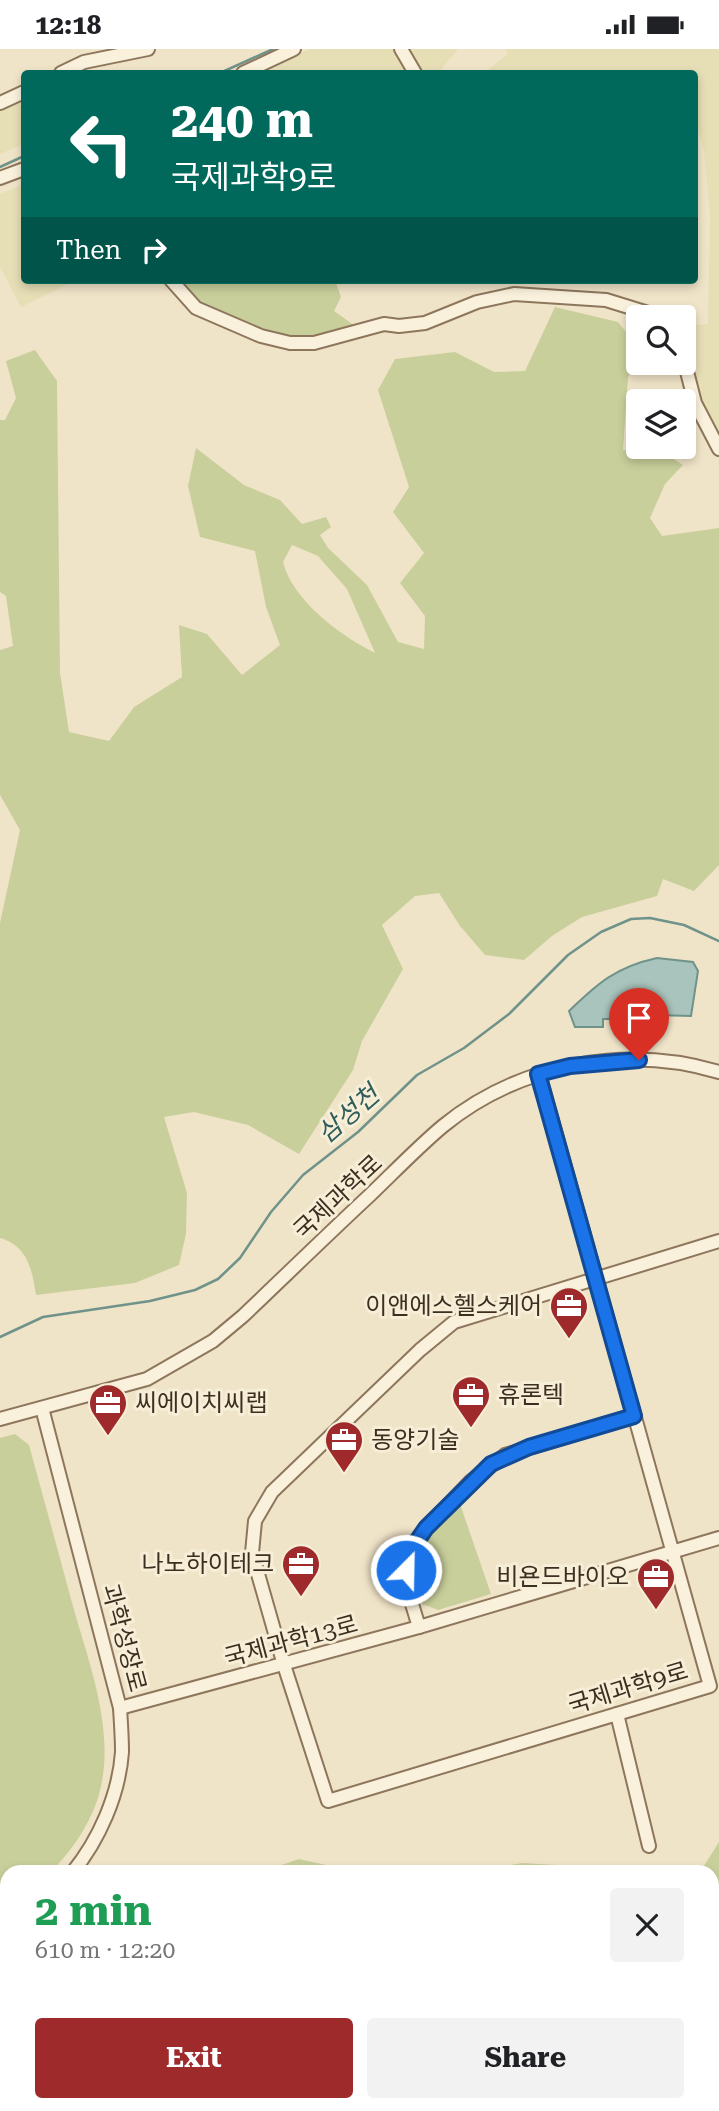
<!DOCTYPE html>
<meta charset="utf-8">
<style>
:root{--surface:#fff;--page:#f2f2f2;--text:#202124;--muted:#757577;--accent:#9e2a2b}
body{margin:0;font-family:"Roboto Serif","Noto Sans KR",serif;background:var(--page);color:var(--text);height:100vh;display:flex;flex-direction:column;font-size:26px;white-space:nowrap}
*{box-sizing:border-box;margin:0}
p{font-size:23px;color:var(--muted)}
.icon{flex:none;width:38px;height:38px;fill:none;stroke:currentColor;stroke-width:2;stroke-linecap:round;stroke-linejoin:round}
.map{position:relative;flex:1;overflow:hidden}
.drawer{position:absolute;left:0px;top:1816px;width:719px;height:247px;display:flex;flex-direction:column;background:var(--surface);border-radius:21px 21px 0 0;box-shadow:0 4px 10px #0003}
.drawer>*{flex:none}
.guide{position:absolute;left:21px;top:21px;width:677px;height:214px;border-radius:7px;box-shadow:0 4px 10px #0003;background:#00695c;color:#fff;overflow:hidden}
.fabs{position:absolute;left:626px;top:256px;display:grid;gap:14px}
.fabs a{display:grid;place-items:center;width:70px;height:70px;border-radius:7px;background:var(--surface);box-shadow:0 4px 10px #0003;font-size:35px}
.pin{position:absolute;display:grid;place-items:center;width:60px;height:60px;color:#fff;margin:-72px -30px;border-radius:50% 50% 50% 0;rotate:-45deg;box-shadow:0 0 7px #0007}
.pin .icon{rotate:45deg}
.me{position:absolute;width:77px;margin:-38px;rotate:23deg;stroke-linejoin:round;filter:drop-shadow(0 0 5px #0008)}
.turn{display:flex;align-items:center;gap:24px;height:147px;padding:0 35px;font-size:32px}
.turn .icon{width:91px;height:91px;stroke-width:2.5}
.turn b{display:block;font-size:49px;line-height:60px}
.then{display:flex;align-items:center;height:66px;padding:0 35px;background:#0003;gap:14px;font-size:26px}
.round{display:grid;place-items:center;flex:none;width:74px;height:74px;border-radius:7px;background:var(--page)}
.head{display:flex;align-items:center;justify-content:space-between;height:119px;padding:0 35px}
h1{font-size:42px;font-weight:700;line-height:52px;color:#1e9e55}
.cta{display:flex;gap:14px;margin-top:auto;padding:14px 35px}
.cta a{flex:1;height:80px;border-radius:7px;background:var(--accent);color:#fff;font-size:28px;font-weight:700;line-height:80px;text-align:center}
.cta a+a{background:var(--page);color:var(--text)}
.status{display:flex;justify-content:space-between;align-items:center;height:49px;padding:0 35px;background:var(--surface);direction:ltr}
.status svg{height:19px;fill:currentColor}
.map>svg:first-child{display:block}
.farmland{fill:#e6deb5}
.green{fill:#c9cf9b;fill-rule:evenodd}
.water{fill:#a9c4bc;stroke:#6f938a;stroke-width:2}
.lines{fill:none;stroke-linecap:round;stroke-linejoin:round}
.stream{stroke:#6f938a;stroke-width:2.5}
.minor-casing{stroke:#8d765c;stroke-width:16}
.minor{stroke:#faf1dc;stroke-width:12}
.route-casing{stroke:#114b97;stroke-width:18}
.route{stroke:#1a73e8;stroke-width:12}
.labels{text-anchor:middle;stroke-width:6;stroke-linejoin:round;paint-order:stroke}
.street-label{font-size:24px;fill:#3d2e20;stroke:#f7eed8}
.poi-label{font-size:24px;fill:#3d2e20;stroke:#f7eed8;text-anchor:end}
.water-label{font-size:26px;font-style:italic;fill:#2f5d5a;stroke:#f7eed8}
</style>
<div class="status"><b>12:18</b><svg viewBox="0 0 49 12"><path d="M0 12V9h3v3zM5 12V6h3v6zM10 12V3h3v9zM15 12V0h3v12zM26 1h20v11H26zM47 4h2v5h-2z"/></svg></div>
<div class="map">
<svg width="719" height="2062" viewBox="0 0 719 2062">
<rect width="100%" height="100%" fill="#f0e4c8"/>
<g class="farmland">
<polygon points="309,0 395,0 409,24 264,24"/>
<polygon points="407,0 458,0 438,24 420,24"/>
<polygon points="505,0 719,0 719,390 699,355 684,292 684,277 708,275 710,167 704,101 695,73 695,24 484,24 508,5"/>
<polygon points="24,49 24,95 0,105 0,59"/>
<polygon points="24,135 24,231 76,231 21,258 0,218 0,145"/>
</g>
<g class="green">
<polygon points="180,231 335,231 341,248 334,262 355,277 315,289 286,289 215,264 191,248"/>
<path d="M555,258L618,273L639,299V310L628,328L623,401L664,404L683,416L665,435L650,469L662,487L719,479V816L694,842L663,830L657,847L582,868L552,887L524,911L485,906L460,877L439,844L415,847L382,876L403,920L362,992L353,1021L299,1105L248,1076L194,1063L164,1068L187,1144L186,1185L179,1216L135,1234L36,1246C32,1221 28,1197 0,1189V874L20,781L0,746V601L13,597L6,547L0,543V371H5L16,349L6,312L35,301L57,332L60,624L69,683L109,692L134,658L182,628L179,576L207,585L242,626L280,596L266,558L255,502L200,488L188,437L196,399L244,436L280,451L302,475L326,468L331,478L320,486L328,499L367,536L398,593L424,600L425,567L400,534L424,504L393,463L409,438L378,341L395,310L455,303L494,323L525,322ZM292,496L318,507L347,540L375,604C341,587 293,552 283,513Z"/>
<path d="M15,1385L29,1396C43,1447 57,1498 71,1550C88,1613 119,1686 97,1752C87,1780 71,1802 51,1823L7,1824V1851L0,1854V1389Z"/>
<path d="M460,1455L491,1545L438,1561L422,1555C405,1503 424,1489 460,1455Z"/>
<polygon points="719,1793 719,2062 695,2062 691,2056 712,2056 712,1824 700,1823"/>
<polygon points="299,1810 357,1823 261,1823"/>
<polygon points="522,1814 591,1818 599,1823 471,1823"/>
<polygon points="7,1896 7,2056 594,2058 592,2062 0,2062 0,1899"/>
</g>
<path class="water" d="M657,909L693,913L698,922L691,967L653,966L629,970H603V978H575L569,962C598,934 616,918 657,909Z"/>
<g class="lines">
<g class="stream">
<polyline points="220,24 273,0"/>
<polyline points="0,118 24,107"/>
<polyline points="0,1288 43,1268 150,1252 195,1241 218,1230 240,1209 271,1163 303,1126 358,1083 417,1026 464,999 509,965 568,906 601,883 631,870 650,869 684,876 719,892"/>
</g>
<defs>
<g id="minor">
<polyline points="401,0 415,24"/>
<polyline points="61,24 84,13 148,0"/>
<polyline points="243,24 294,0"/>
<polyline points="0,54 24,43"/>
<polyline points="0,129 24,120"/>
<polyline points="171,231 196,259 261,287 290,294 314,294 384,275 399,277 425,274 477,253 514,245 606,251 661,268"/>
<polyline points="684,311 695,354 719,400"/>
<polyline points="539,1025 710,1637 328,1752 284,1616 252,1504 255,1472 272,1443 420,1301 454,1273 719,1192"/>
<path d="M42,1359L120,1659C121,1674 122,1689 122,1703C119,1746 99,1791 72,1824"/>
<path d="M0,1370L147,1330L213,1292L243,1267C285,1227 327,1186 370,1146C394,1123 418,1098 443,1077C519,1015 626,995 719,1023"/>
<polyline points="419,1578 408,1542 406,1521 411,1501 426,1479 471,1432 505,1406 634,1367"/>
<polyline points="120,1659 419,1578 719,1489"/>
<polyline points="617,1665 649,1797"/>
<polyline points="0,1871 7,1868"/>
</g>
</defs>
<use href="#minor" class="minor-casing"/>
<use href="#minor" class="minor"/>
</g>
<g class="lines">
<defs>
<polyline id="route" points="406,1521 411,1501 426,1479 491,1415 529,1398 634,1367 538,1025 570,1017 639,1011"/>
</defs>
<use href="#route" class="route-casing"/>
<use href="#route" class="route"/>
</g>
<defs>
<symbol id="office-pin" viewBox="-11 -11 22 30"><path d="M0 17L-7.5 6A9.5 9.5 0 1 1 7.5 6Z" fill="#9e2a2b" stroke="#f7eed8"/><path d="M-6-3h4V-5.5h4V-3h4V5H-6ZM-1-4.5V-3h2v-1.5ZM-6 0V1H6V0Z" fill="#fff"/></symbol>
</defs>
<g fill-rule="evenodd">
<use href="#office-pin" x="547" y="1235" width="44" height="60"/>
<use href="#office-pin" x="449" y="1324" width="44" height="60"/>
<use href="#office-pin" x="86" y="1332" width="44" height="60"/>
<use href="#office-pin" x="322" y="1369" width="44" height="60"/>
<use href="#office-pin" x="279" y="1493" width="44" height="60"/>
<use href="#office-pin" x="634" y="1506" width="44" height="60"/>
</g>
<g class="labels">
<g class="street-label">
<text transform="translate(338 1148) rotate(-43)" y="8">국제과학로</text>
<text transform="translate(124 1589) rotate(75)" y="8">과학성장로</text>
<text transform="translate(291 1592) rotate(-15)" y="8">국제과학13로</text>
<text transform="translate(628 1639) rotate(-17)" y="8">국제과학9로</text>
</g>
<g class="poi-label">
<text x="542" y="1265">이앤에스헬스케어</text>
<text x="498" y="1354" text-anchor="start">휴론텍</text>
<text x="135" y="1362" text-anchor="start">씨에이치씨랩</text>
<text x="371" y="1399" text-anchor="start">동양기술</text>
<text x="274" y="1523">나노하이테크</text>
<text x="629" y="1536">비욘드바이오</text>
</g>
<g class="water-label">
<text transform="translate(348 1065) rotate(-41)" y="9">삼성천</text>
</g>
</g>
</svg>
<div class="fabs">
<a><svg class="icon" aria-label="search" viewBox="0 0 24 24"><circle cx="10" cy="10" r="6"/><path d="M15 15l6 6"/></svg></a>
<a><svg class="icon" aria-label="layers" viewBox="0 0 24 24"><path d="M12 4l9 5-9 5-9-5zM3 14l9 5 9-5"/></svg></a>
</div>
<div class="pin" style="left:639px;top:1011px;background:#d93025"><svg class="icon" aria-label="arrive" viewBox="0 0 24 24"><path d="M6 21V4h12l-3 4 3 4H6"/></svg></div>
<svg class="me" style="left:406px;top:1521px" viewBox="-20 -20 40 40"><circle r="17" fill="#1a73e8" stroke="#fff" stroke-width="3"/><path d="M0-11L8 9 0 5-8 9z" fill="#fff"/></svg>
<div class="guide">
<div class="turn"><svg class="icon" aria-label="left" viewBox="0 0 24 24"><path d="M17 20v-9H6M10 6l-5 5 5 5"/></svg><div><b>240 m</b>국제과학9로</div></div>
<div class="then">Then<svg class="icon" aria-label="right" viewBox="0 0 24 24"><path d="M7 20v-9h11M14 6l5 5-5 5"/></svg></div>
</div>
<section class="drawer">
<div class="head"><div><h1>2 min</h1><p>610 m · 12:20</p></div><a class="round"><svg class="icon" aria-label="close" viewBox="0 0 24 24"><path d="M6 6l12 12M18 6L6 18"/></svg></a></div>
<div class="cta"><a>Exit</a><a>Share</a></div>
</section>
</div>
